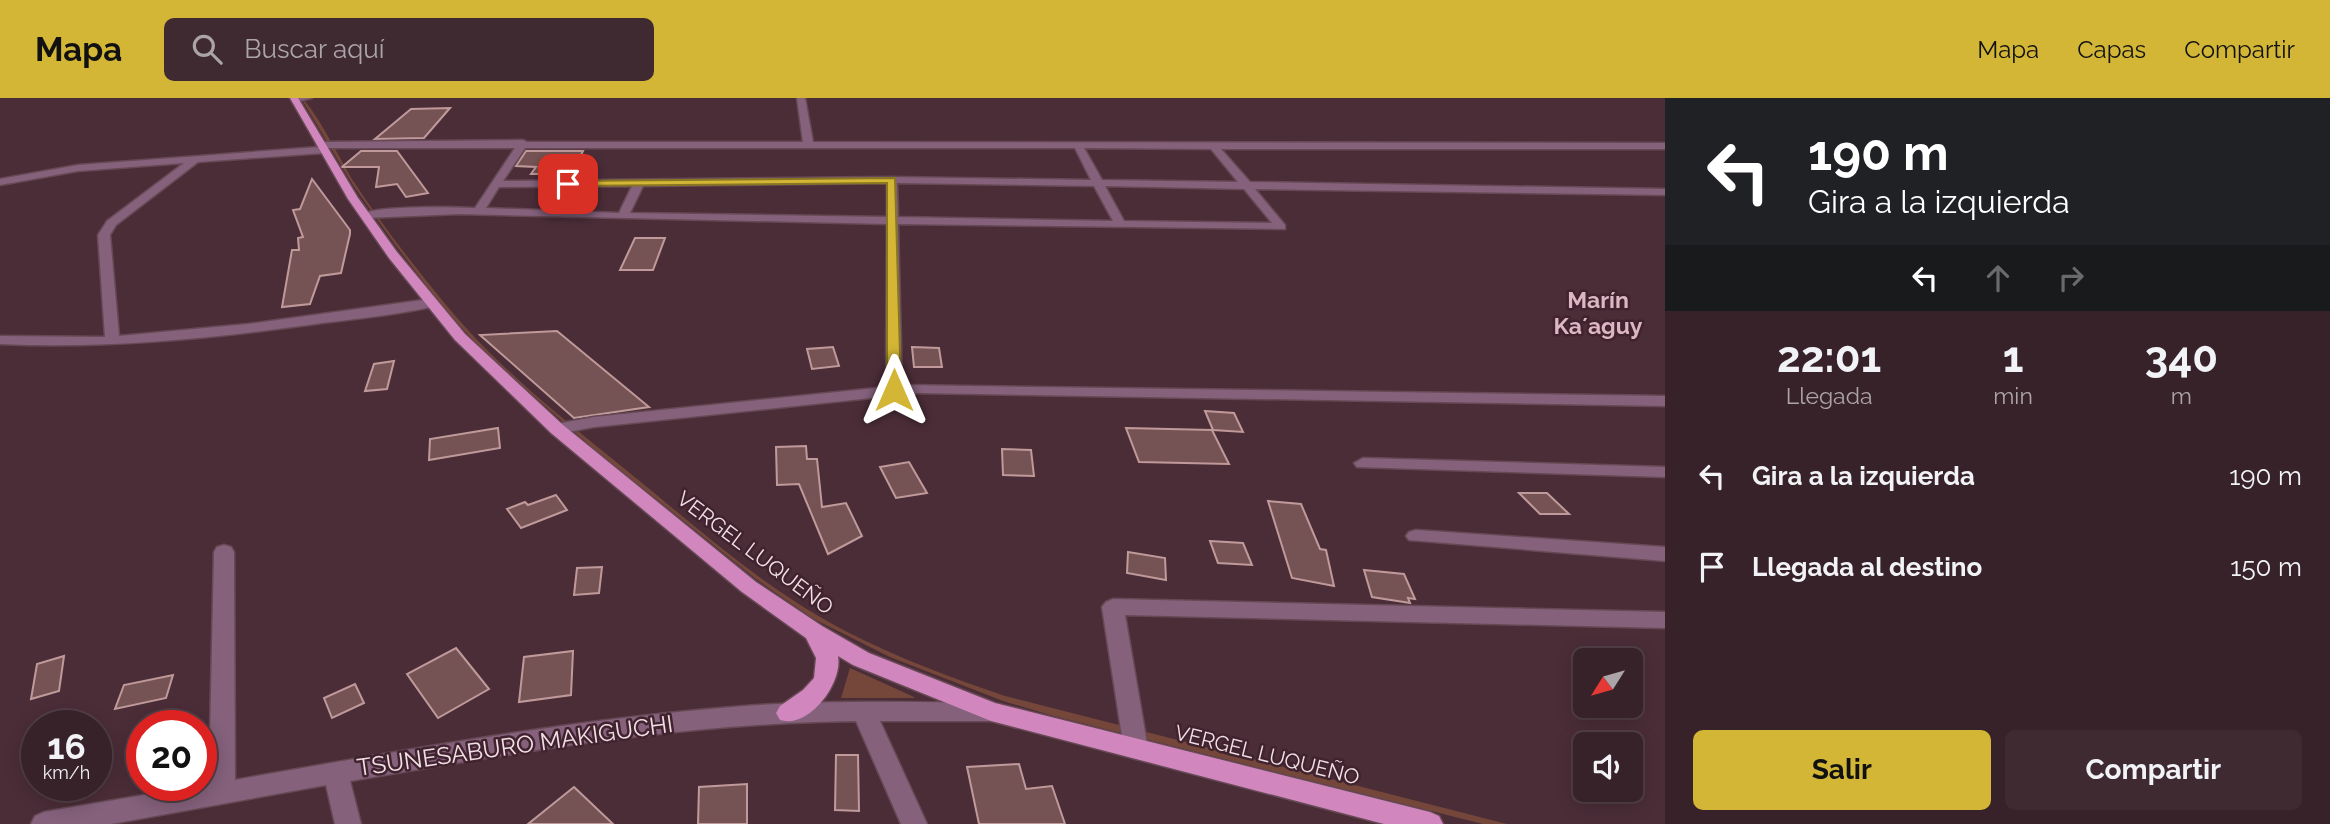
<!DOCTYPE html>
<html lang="es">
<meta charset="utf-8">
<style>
:root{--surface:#38222a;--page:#3f2a32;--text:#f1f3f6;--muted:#aba4a8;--line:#523f47;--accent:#d3b635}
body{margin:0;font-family:Raleway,sans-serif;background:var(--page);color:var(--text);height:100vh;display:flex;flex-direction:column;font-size:26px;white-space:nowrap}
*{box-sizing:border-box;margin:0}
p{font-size:23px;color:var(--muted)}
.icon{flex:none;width:38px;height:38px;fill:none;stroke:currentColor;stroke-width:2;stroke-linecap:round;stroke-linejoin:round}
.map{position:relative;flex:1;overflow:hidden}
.side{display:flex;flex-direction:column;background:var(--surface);width:665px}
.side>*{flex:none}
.guide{background:#202124;color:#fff;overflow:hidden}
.needle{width:46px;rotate:233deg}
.buttons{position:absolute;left:1573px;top:550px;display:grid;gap:14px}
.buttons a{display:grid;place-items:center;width:70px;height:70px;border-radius:10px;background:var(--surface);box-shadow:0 4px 18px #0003,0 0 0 2px var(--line);font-size:35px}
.speed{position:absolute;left:21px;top:612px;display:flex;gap:14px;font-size:35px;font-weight:700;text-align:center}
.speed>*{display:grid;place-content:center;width:91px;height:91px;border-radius:50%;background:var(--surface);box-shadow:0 4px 18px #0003,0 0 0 2px var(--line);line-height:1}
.speed small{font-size:18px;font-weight:400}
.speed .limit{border:10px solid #d22;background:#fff;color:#111}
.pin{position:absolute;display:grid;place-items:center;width:60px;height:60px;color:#fff;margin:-30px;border-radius:14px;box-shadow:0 4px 10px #0006}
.me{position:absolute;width:77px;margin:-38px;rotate:0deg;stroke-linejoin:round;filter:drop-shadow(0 0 5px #0008)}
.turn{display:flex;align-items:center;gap:24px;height:147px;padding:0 28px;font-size:32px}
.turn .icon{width:91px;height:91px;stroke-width:2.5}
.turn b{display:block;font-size:49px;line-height:60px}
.lanes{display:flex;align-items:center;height:66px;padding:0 28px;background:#0003;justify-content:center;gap:35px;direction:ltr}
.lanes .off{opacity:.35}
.eta{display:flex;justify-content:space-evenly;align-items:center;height:119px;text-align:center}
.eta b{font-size:42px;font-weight:700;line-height:49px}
.action{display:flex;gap:14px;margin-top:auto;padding:14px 28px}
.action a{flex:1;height:80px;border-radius:10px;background:var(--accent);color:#111;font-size:28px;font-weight:700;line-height:80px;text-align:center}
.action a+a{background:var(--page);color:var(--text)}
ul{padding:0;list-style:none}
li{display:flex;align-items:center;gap:21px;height:91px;padding:0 28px}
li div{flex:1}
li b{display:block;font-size:26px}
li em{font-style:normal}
header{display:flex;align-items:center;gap:42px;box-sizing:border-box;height:98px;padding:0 35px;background:var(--accent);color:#111}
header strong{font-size:33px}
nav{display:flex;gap:38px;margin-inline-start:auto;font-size:24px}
.search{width:490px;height:63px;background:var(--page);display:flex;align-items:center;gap:18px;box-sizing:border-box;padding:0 24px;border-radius:10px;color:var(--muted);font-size:26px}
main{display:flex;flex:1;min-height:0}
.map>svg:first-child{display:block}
.green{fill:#75473a}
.building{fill:#755354;stroke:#c09a9b;stroke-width:2}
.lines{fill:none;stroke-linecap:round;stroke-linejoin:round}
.minor-casing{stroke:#664954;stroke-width:3}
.major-casing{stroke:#664954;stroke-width:3}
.minor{fill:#85617c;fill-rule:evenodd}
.major{fill:#d187be;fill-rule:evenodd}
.route{fill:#d3b635;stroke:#897622;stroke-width:2}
.labels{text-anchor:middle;stroke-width:5;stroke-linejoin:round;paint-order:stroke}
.street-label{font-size:21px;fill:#f2dfe5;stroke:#40232e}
.far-district-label{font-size:23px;font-weight:bold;fill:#dcb7c3;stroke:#40232e}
.near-street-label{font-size:24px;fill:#f2dfe5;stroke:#40232e}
</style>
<header>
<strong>Mapa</strong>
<div class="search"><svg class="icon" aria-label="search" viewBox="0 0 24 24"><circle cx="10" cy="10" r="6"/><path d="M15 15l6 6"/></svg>Buscar aquí</div>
<nav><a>Mapa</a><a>Capas</a><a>Compartir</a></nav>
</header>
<main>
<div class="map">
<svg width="1665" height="726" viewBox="0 0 1665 726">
<rect width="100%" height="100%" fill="#4b2d38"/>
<g class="green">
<path d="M301,0C314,8 343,67 354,84C382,127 414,168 446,207C498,270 563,321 626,372C687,421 747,476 815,516C874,551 940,576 1005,598L1507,726H1483L1050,617L1003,603L890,559L814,521L756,481L593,350L485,255L442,208L394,145L353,87Z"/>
<polygon points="850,570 912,598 915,600 841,600"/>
</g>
<g class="building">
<polygon points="450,10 424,40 375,41 411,11"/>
<polygon points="361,53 397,53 428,95 406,99 397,86 376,89 379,69 342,69"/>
<polygon points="526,53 583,53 575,70 558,69 554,76 531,76 536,69 516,68"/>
<polygon points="312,81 350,132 350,136 341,175 320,178 310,206 282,209 292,152 299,152 298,140 303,139 293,112 300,111"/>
<polygon points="635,140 665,140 653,172 620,172"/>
<polygon points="557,233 649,309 574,320 480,237"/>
<polygon points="833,249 839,268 812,271 807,251"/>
<polygon points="912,249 939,250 942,269 914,269"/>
<polygon points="394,263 387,291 365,293 374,266"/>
<polygon points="1205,313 1234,315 1243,334 1213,332"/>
<polygon points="498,330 500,350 429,362 430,341"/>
<polygon points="1126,330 1212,332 1229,366 1139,364"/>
<polygon points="806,348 807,361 817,361 822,409 846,405 862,438 828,456 799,386 777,387 776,349"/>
<polygon points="1002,351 1031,352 1034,378 1003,377"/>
<polygon points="909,364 927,395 896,400 880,369"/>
<polygon points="1519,395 1547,395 1569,416 1540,416"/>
<polygon points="556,397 567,412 521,430 507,411 525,404 528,407"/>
<polygon points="1268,403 1301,406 1320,451 1326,452 1334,488 1292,480"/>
<polygon points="1210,443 1243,445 1252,467 1218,465"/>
<polygon points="1128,454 1165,460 1166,482 1127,475"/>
<polygon points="602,469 599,495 574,497 577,470"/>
<polygon points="1364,472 1404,476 1415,501 1408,500 1410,505 1372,499"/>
<polygon points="456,550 489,591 438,620 407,576"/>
<polygon points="573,553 571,597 519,604 524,559"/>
<polygon points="64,558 59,593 31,601 37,566"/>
<polygon points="173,577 166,600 115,611 124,587"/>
<polygon points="355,586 364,605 332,620 324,600"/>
<polygon points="836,657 858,657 859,713 835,712"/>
<polygon points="1019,666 1026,691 1052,688 1065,726 979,726 967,669"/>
<polygon points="747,686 747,726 698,726 699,689"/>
<polygon points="574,689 613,726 528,726"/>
</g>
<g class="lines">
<defs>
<g id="minor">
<polygon points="291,0 312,0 295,4"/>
<path d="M797,0H805L813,44L1665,45V51H1221L1250,84L1665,91V97L1255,91L1285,127V131L898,126L902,287L1665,298V308L919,295L594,329L557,336L549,331L551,327L594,319L886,289L887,126L459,116L366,120L360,117C374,107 453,109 475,110L515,50H327L329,52L324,55L198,64L116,127L110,137L119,238L248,226L430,201L435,202V208C394,218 350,221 308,227C205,241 104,251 0,246V238L105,239L98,137L107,123L184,65L78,73L0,87V81L78,67L319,49L316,47L321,44L523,42L527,44H803ZM525,50H1075L1091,82L892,79L503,83ZM1084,50L1211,51L1238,84L1102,82ZM887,85V119L630,115L643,88ZM897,85L1094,88L1113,123L898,119ZM632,88L619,115L486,110L499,89ZM1105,88L1244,91L1272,125L1124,123Z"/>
<polygon points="1363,360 1665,369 1665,379 1357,369 1354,365"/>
<polygon points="1416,432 1665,449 1665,463 1409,442 1406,438 1409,434"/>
<path d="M224,447L231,449L234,454L235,682C404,652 574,621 745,608C827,602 908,604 990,605L998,607L1002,614L998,621L990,623H880L927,726H901L856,623C686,625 517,654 350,683L361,726H335L326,687L111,726H31L35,718L44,714L209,686L214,454L217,449Z"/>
<polygon points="1113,501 1665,514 1665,530 1125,517 1148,651 1145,658 1136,661 1127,658 1124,651 1102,509 1106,504"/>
</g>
<path id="major" d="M290,0H298L358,100L397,154L465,236L563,327L756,484L822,528L869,555L995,605L1430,714L1439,718L1443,726H1384L991,623L853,567L838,558C843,585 809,631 780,622L776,615L780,608L803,592L814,580L816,560L806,540L742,494L551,335L455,242L389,160L348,101Z"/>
</defs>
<use href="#minor" class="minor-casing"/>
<use href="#major" class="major-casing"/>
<use href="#minor" class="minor"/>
<use href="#major" class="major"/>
</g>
<polygon class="route" points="895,80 901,292 894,297 887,292 887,85 568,88 563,86 568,83"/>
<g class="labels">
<g class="street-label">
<text transform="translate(755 455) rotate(37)" y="7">VERGEL LUQUEÑO</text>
<text transform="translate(1267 657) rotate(14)" y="7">VERGEL LUQUEÑO</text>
</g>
<g class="far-district-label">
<text x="1598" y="210">Marín<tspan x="1598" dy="26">Ka´aguy</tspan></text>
</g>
<g class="near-street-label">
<text transform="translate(515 648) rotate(-8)" y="8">TSUNESABURO MAKIGUCHI</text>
</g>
</g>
</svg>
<div class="buttons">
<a><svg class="needle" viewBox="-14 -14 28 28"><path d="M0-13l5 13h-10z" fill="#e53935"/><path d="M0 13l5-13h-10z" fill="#aba4a8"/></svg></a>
<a><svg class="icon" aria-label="sound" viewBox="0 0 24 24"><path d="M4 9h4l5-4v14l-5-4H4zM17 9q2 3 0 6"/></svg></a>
</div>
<div class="speed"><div>16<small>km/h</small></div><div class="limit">20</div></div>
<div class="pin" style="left:568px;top:86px;background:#d93025"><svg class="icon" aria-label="arrive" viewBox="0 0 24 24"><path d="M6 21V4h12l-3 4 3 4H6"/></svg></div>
<svg class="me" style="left:894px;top:292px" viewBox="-20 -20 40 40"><path d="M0-17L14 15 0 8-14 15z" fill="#d3b635" stroke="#fff" stroke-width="4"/></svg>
</div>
<section class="side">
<div class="guide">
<div class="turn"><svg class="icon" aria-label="left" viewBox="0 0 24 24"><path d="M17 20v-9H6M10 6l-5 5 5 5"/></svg><div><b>190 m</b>Gira a la izquierda</div></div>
<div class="lanes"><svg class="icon" aria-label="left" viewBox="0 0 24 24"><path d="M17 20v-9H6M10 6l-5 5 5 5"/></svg><svg class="icon off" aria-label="ahead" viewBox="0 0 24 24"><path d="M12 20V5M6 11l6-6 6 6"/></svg><svg class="icon off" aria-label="right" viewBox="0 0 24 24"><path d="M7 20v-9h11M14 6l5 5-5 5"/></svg></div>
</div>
<div class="eta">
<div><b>22:01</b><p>Llegada</p></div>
<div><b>1</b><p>min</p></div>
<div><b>340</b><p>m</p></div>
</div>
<ul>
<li><svg class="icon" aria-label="left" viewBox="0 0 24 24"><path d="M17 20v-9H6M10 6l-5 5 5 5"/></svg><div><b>Gira a la izquierda</b></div><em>190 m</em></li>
<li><svg class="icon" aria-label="arrive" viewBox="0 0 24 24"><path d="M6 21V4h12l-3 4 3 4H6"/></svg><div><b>Llegada al destino</b></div><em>150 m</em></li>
</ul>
<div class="action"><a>Salir</a><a>Compartir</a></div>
</section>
</main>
